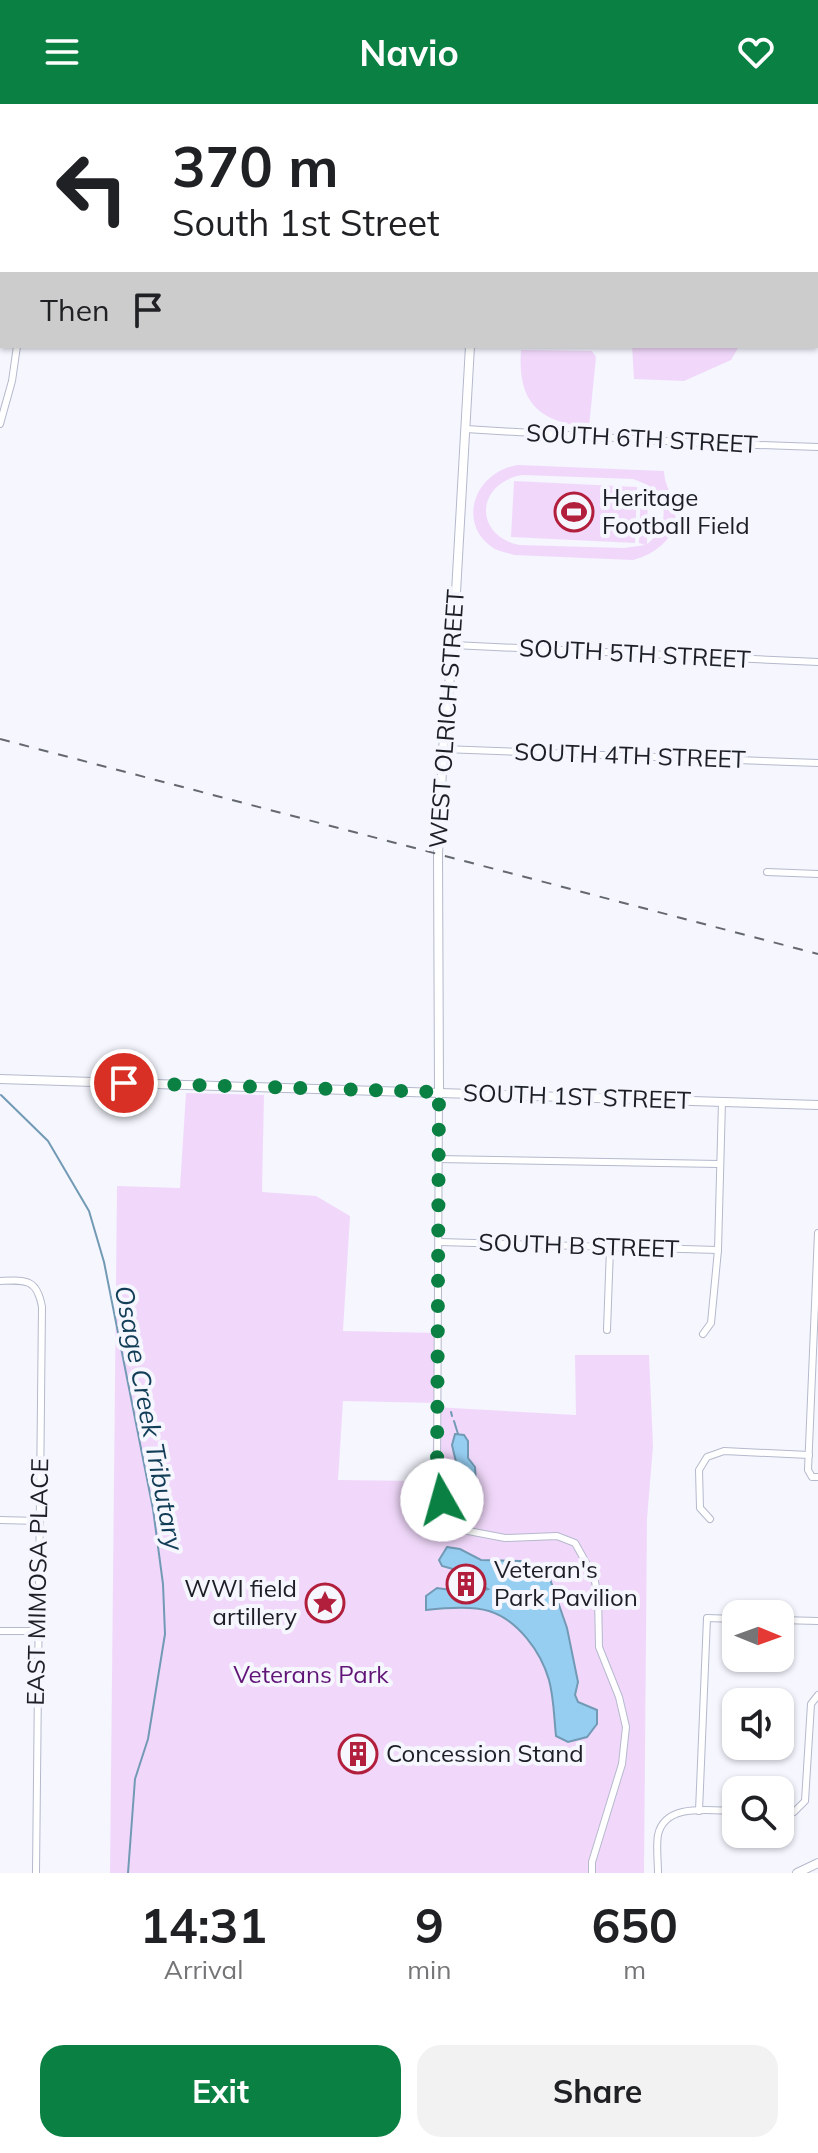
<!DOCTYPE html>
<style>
:root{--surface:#fff;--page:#f2f2f2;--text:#202124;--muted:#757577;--accent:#0b8043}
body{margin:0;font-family:Mulish,sans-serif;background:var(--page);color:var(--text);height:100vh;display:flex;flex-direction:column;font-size:30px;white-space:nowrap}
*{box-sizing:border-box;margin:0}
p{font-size:26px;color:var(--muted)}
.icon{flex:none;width:44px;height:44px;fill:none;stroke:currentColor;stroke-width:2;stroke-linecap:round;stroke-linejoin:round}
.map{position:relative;height:1769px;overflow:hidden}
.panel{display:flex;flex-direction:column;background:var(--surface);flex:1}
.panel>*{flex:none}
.guide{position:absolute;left:0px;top:0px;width:818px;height:244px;box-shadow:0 2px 6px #0004;background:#fff;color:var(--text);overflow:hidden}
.needle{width:52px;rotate:91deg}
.buttons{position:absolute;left:722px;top:1496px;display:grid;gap:16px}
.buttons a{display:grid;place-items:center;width:72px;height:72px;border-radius:16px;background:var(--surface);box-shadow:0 2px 6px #0004;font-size:40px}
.pin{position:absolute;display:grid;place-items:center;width:68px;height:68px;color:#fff;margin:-34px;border:4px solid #fff;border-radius:50%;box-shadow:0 2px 8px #0007}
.me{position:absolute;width:88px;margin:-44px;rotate:353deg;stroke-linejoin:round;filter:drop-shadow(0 0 6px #0008)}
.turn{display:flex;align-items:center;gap:28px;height:168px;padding:0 40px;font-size:36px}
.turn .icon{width:104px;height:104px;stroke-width:2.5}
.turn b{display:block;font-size:56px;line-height:68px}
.then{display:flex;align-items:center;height:76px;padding:0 40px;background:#0003;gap:16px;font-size:30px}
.eta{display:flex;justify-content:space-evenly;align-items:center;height:136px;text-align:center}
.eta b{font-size:48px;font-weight:700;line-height:56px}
.primary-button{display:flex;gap:16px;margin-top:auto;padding:16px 40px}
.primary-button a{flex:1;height:92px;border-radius:24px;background:var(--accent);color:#fff;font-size:32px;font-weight:700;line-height:92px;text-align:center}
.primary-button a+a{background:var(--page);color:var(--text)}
header{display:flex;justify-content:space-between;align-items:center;height:104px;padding:0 40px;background:var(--accent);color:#fff;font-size:36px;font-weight:700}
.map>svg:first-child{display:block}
.green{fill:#f1d8fb;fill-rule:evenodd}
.water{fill:#96cef2;stroke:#729ab5;stroke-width:2}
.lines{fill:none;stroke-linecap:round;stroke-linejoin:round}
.stream{stroke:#729ab5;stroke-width:2}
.minor-casing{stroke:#b5b9cc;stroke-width:8}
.tertiary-casing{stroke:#b5b9cc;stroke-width:10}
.primary-casing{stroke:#758eb2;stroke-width:12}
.minor{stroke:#fff;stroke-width:6}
.tertiary{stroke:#fff;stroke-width:8}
.primary{stroke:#c8dffe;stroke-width:10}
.rail{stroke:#66686f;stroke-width:2;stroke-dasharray:10 10;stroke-linecap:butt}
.route{stroke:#0b8043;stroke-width:14;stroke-dasharray:0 25.2}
.labels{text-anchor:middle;stroke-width:8;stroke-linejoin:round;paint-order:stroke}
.street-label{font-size:24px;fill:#1d1f26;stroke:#f5f6fe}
.poi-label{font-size:24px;fill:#1d1f26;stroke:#f5f6fe;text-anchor:start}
.park-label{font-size:24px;fill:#601576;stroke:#f5f6fe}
.water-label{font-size:26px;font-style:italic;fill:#113d56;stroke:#f5f6fe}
</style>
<header><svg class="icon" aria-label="menu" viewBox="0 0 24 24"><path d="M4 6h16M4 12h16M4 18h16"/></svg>Navio<svg class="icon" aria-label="heart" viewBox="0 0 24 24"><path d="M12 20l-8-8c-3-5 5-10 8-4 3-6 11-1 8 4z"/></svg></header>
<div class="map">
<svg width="818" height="1769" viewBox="0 0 818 1769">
<rect width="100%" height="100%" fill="#f5f6fe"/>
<g class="green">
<polygon points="632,242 739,242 731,256 684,277 634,275"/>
<path d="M521,246L592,247L596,253L589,323C539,319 517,298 521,246Z"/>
<path d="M518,361L664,367C665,386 674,389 675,405C679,432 657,450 633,456L514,451C508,449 501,448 495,445C456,422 473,368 518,361ZM522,371L633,375L648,381L641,382L639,439L645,441L624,444L519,441C473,431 476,379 522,371ZM648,382C671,396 667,426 647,440Z"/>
<polygon points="514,377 637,383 635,439 511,433"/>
<polygon points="186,989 264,991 262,1088 316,1092 350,1112 343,1227 439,1229 437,1299 343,1297 338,1376 420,1377 432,1370 434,1303 576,1311 575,1251 649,1251 653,1342 647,1415 644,1769 110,1769 117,1082 180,1084"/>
</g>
<g class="water">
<polygon points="455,1330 464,1331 468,1337 468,1354 475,1363 476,1379 466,1388 472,1412 465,1412 459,1406 460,1397 451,1393 452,1370 456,1358 452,1341"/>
<path d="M447,1443L460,1445L481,1456L521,1457L550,1475L567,1524L578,1578L575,1591L578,1598L597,1606V1620L587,1633L568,1638L556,1632C554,1614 554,1594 549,1576C541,1548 518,1516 489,1507C473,1502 443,1504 426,1506V1492L437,1484L473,1489L488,1485L460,1467L442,1462L439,1456Z"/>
</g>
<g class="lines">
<g class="stream">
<polyline points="1,991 48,1037 89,1107 104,1158 153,1405 163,1480 165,1530 148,1635 135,1675 128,1769"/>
<polyline points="451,1308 452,1312"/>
<polyline points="454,1317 458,1330"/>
</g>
<defs>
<g id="minor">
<polyline points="713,2 713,0"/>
<polyline points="816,64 818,33"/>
<polyline points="0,320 12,277 17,242"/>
<polyline points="466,325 699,339 818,343"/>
<polyline points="453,541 818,558"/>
<polyline points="443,645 818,659"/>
<polyline points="767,768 818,770"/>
<polyline points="439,988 437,1371 442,1396"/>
<polyline points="438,1055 719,1060"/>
<polyline points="818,1129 808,1366 812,1373 818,1373"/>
<polyline points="439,1138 718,1146"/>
<path d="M0,1177C25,1176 37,1174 42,1203L36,1769"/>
<polyline points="607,1226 610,1144"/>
<polyline points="703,1230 711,1219 718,1146 722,997"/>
<circle cx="435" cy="1413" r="19"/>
<polyline points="426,1397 436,1374"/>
<polyline points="710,1415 700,1404 699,1366 707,1353 724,1347 809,1351"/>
<polyline points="0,1416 39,1417"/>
<polyline points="448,1427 463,1426 505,1434 557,1432 575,1439 594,1473 598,1492 599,1543 619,1593 626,1623 622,1660 592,1758 592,1769"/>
<polyline points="780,1516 818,1517"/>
<polyline points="0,1527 37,1527"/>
<polyline points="699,1707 707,1514 736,1515"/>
<polyline points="780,1708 794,1708 805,1697 811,1600 818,1591"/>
<path d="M658,1769C658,1757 656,1742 658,1731C665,1698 711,1707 736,1707"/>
</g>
<g id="tertiary">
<polyline points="29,2 29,0"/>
<polyline points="486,2 486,0"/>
<polyline points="0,975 818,1001"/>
<polyline points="439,988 438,750 443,645 453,541 470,242"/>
<polyline points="797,1769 818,1759"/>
</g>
<g id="primary">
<polyline points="0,90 2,90"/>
<polyline points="816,122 818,122"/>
</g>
</defs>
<use href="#minor" class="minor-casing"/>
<use href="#tertiary" class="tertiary-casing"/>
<use href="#primary" class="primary-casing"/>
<use href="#minor" class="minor"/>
<use href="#tertiary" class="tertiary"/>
<use href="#primary" class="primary"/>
<polyline class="rail" points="0,635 818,850"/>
</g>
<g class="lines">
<polyline class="route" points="124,979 439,988 437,1371 442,1396"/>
</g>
<defs>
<symbol id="stadium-ring" viewBox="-11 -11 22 22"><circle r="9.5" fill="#f5f6fe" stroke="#b21f3d" stroke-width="1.5"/><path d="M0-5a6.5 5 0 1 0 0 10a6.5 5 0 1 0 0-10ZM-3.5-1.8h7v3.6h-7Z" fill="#b21f3d"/></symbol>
<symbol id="building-ring" viewBox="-11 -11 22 22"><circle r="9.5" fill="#f5f6fe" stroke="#b21f3d" stroke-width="1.5"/><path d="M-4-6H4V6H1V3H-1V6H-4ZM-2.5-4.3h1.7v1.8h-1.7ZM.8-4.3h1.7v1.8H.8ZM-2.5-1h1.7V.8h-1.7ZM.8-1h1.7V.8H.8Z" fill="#b21f3d"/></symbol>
<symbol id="sight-ring" viewBox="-11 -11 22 22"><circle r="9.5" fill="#f5f6fe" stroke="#b21f3d" stroke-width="1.5"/><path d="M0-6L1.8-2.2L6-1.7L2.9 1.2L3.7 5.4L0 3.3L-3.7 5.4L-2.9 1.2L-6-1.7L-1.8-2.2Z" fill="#b21f3d"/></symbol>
</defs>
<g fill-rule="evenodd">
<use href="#stadium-ring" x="552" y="386" width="44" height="44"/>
<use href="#building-ring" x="444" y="1458" width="44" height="44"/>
<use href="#sight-ring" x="303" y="1477" width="44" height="44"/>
<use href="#building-ring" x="336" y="1628" width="44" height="44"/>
</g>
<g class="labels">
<g class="street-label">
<text transform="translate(642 335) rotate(3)" y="8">SOUTH 6TH STREET</text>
<text transform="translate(635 550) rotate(3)" y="8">SOUTH 5TH STREET</text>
<text transform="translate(447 615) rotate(-86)" y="8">WEST OLRICH STREET</text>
<text transform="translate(630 652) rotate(2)" y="8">SOUTH 4TH STREET</text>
<text transform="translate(577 993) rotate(2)" y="8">SOUTH 1ST STREET</text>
<text transform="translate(579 1142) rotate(2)" y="8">SOUTH B STREET</text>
<text transform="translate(38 1478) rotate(-89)" y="8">EAST MIMOSA PLACE</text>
</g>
<g class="poi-label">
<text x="602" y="402">Heritage<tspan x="602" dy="28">Football Field</tspan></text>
<text x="494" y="1474">Veteran's<tspan x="494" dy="28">Park Pavilion</tspan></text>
<text x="297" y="1493" text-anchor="end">WWI field<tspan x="297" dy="28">artillery</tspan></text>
<text x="386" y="1658">Concession Stand</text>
</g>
<g class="park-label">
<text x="311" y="1579">Veterans Park</text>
</g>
<g class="water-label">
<text transform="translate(149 1314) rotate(79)" y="9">Osage Creek Tributary</text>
</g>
</g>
</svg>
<div class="buttons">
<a><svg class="needle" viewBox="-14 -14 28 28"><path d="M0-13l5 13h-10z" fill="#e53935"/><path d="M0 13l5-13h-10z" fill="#757577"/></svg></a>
<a><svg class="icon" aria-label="sound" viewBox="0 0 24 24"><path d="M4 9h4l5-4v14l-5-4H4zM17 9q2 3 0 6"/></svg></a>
<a><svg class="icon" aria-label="search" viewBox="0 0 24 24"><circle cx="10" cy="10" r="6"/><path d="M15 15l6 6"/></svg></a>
</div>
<div class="pin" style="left:124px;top:979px;background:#d93025"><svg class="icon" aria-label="arrive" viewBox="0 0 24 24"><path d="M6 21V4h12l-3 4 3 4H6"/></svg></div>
<svg class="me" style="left:442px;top:1396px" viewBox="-20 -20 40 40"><circle r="19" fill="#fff"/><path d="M0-13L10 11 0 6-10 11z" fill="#0b8043"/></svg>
<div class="guide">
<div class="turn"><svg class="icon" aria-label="left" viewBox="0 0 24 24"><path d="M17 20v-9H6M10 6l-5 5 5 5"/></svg><div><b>370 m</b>South 1st Street</div></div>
<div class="then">Then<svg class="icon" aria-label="arrive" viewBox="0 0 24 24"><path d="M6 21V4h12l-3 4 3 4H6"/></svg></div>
</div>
</div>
<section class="panel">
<div class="eta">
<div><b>14:31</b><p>Arrival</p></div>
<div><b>9</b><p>min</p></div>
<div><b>650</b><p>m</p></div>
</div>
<div class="primary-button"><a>Exit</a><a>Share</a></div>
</section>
